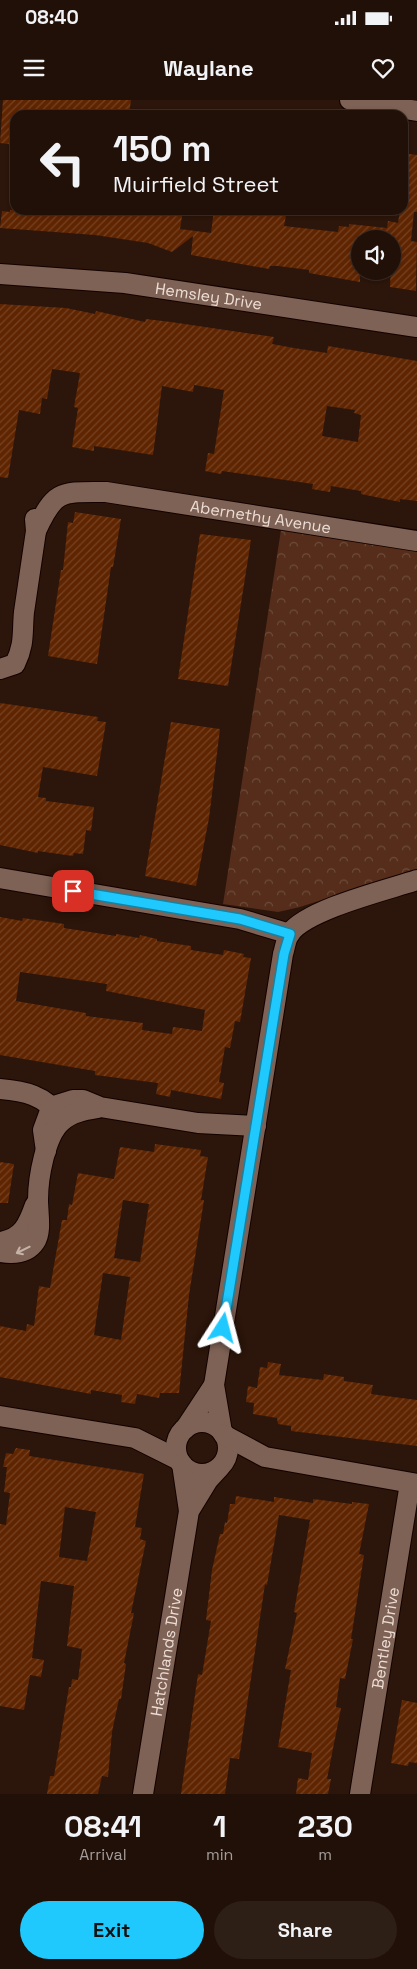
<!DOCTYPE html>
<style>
:root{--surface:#211008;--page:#2d1e16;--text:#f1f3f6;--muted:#a29d9c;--line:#3e3029;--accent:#20c9fd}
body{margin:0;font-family:"Space Grotesk",sans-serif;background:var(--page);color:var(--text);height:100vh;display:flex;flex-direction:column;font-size:19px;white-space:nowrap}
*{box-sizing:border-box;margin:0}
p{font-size:16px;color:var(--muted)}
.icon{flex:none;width:28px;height:28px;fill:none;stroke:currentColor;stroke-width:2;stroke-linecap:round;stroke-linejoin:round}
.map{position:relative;height:1694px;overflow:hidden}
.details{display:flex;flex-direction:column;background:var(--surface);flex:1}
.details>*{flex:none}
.top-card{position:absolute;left:10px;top:10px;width:398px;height:105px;border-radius:15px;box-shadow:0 1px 4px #0004,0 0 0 1px var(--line);background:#211008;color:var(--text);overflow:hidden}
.buttons{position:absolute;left:351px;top:130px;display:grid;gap:10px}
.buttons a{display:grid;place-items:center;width:50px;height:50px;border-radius:50%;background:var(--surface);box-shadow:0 1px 4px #0004,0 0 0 1px var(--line);font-size:25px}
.pin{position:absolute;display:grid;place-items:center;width:42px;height:42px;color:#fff;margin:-21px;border-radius:10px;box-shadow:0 2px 8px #0006}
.me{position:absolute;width:55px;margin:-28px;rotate:9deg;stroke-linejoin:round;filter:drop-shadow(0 0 4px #0008)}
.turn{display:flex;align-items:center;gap:18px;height:105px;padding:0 20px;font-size:22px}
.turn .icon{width:65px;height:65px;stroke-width:2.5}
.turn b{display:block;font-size:35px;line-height:42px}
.eta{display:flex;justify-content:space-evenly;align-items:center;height:85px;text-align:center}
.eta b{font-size:30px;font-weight:700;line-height:35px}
.cta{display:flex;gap:10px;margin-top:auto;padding:10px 20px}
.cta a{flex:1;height:58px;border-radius:30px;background:var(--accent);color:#111;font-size:20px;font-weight:700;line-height:58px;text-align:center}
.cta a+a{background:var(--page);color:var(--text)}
.status{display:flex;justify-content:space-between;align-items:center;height:35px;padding:0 25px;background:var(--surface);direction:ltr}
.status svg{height:14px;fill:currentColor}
header{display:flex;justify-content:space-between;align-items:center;height:65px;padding:0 20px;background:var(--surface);font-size:22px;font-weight:700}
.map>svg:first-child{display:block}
.park{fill:url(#park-crowns)}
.building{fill:url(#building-hatch);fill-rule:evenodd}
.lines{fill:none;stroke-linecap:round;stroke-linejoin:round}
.minor-casing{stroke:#130200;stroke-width:22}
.minor{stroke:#7e6255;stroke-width:20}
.oneway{stroke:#c6b2a8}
.route-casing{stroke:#1583a4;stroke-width:12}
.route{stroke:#20c9fd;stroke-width:9}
.labels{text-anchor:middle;stroke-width:5;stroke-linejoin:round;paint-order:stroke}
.street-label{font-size:16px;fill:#edddd5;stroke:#0d0502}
</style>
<div class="status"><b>08:40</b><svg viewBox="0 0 49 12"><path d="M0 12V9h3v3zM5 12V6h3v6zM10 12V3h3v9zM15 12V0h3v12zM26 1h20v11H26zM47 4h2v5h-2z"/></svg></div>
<header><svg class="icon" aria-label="menu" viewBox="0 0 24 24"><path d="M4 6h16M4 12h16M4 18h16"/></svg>Waylane<svg class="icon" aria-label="heart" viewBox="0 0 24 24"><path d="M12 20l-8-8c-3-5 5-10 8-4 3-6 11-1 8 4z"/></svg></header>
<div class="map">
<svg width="417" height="1694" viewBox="0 0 417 1694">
<defs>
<pattern id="park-crowns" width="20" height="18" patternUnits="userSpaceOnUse" patternTransform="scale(1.25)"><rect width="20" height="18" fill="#552d1a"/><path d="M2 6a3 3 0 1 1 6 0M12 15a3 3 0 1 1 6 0" fill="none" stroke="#6e4b3a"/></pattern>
<pattern id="building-hatch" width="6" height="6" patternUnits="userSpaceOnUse" patternTransform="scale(1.25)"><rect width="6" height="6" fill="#5f2400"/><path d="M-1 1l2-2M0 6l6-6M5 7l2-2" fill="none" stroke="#764324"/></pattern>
</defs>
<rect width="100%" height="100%" fill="#2c150a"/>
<polygon class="park" points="281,430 417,451 417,769 300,807 278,812 223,804"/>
<g class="building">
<polygon points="3,0 131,0 129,15 15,15 15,45 0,43"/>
<polygon points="402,53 417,55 417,112 414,112 411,141 417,142 416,191 390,187 392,139 360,139 360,182 309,173 309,170 278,166 270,166 269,169 191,155 193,136 172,152 148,143 95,135 0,128 2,111 10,112 10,110 183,110 180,129 211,133 214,110 287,110 284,126 338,132 339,126 349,127 349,124 387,128 388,121 398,123 400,110 403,110"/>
<path d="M0,204L66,208L95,214L96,211L145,222L146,219L171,222L274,237L272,244L294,248L327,253L328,246L417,261V401L400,399V402L361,394V391L331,386L330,392L312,389L313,384L222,371L221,374L205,371L208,353L214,354L224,290L194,285L193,292L162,286L153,355L94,346V351L72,347L78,308L74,307L80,273L52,269L47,299L42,298L40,314L19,310L8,378L0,377ZM327,306L355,310L354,313L361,315L358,342L322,336Z"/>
<polygon points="75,412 121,419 113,467 111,467 97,564 48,556 61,470 63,470 68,422 73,423"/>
<polygon points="200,434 251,440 228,586 178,579"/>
<polygon points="0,603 98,617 97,621 106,622 97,676 43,667 38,697 46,698 46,701 94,707 91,731 86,730 83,754 74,753 73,756 38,751 38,753 0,745"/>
<polygon points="171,622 220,629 209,718 196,786 145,776"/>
<path d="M0,817L22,821L23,818L64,824V828L116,836V834L139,838L140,835L157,839V841L191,846V850L223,855L224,850L244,854L243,857L251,858L240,922L235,921L230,948L225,947L219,982L224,983L221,999L171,990L170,997L156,994L158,983L95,975V971L0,955ZM20,872L107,884L106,891L205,910L202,931L173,927L172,934L142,930L143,923L86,916V913L16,901Z"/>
<path d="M155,1044L201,1050L200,1056L208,1057L201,1100H204L189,1195L179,1293H160L159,1298L137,1294L135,1304L121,1302L122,1295L91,1290V1294L0,1277V1226L26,1231L27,1224L34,1226L39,1186L50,1188L62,1120H67L69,1104L72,1105L78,1073L114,1079L120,1047L154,1052ZM123,1100L149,1104L140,1162L114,1158ZM103,1173L130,1177L121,1240L94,1235Z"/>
<polygon points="0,1062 14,1064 8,1103 0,1103"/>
<polygon points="268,1262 281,1264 279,1275 323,1280 324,1274 344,1277 344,1281 373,1285 371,1294 417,1300 417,1346 291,1331 291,1326 278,1324 277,1318 253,1314 254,1303 246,1302 248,1286 257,1288 260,1267 267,1268"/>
<path d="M16,1348L30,1350L29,1356L144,1374L135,1427L142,1428L140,1439L146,1441L131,1513H134L124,1563L126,1564L121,1599H119L112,1632L108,1677L102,1676L98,1694H47L50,1676H54L69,1587H71L72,1579L78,1580L82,1549L67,1546L74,1486L41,1481L32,1558L44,1560L41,1577L30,1575L24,1610L0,1606V1424L6,1425L10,1393L4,1392L7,1367H3L6,1353L13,1354ZM65,1407L96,1412L87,1461L59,1457Z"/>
<polygon points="236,1396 274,1402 274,1397 313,1403 313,1399 352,1404 352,1402 369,1404 359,1454 364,1455 351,1539 353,1539 345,1579 340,1578 336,1607 341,1608 327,1679 331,1679 328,1694 296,1694 298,1678 308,1680 312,1653 278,1647 291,1570 285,1569 297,1513 294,1512 310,1420 279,1415 267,1485 265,1484 239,1659 230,1658 225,1694 181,1694 198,1574 202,1575 211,1521 206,1520 212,1470 220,1434 223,1434 225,1422 227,1423 230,1404 235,1404"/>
<polygon points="402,1600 417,1603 417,1663 409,1662 408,1666 391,1663"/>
</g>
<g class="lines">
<defs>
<g id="minor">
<polyline points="350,0 417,11"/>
<path id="s1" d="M0,174L125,183L417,227"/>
<path id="s2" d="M36,431C55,389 61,392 106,392L417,441"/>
<path d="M0,569L15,564C25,544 22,532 24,512C28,485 32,458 36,431L35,419"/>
<polyline points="0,778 240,819 290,834"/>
<path d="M0,989C24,991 45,995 60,1017"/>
<polyline points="46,1051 43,1030 50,1011 57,1005 73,1000 83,1000 100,1007 198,1023 256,1026"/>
<path d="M0,1142C22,1139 28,1125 35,1105"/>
<path d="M0,1152C12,1154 27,1154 35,1142C42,1132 38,1113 38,1100C38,1079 45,1035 62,1021C72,1012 86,1010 98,1008"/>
<polyline points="0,1316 135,1338 179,1360"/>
<circle cx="202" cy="1348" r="26"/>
<polyline points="185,1329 214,1285"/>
<path d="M222,1332L214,1285L283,854C285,848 286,838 290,833C308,809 387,790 417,780"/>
<polyline points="224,1335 265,1357 417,1384"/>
<polyline points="182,1364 189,1411"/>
<path id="s3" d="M143,1694L189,1411L208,1380L219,1368"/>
<path id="s4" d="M360,1694L410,1383"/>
</g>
</defs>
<use href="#minor" class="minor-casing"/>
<use href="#minor" class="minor"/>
</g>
<defs><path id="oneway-shaft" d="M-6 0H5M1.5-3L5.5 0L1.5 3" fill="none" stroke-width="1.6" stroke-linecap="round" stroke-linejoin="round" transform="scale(1.25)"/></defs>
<use class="oneway" href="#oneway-shaft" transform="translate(23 1150) rotate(154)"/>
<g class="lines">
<defs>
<polyline id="route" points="73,791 240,819 290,834 284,854 223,1228"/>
</defs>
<use href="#route" class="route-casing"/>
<use href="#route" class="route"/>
</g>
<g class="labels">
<g class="street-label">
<text dy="6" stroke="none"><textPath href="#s1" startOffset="210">Hemsley Drive</textPath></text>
<text dy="6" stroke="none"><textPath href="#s2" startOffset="246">Abernethy Avenue</textPath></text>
<text dy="6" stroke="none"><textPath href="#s4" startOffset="158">Bentley Drive</textPath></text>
<text dy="6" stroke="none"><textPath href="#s3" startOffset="144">Hatchlands Drive</textPath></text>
</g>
</g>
</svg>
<div class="buttons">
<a><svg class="icon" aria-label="sound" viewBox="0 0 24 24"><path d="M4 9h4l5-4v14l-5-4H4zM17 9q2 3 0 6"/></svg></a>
</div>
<div class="pin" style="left:73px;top:791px;background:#d93025"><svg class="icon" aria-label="arrive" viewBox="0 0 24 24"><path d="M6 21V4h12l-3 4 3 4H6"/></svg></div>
<svg class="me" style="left:223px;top:1228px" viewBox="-20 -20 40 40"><path d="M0-17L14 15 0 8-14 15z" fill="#20c9fd" stroke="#fff" stroke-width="4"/></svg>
<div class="top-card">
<div class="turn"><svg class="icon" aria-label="left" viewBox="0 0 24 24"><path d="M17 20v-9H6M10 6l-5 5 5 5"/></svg><div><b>150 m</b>Muirfield Street</div></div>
</div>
</div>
<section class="details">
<div class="eta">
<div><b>08:41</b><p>Arrival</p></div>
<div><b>1</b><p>min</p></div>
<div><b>230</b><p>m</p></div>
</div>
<div class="cta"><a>Exit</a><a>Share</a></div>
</section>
